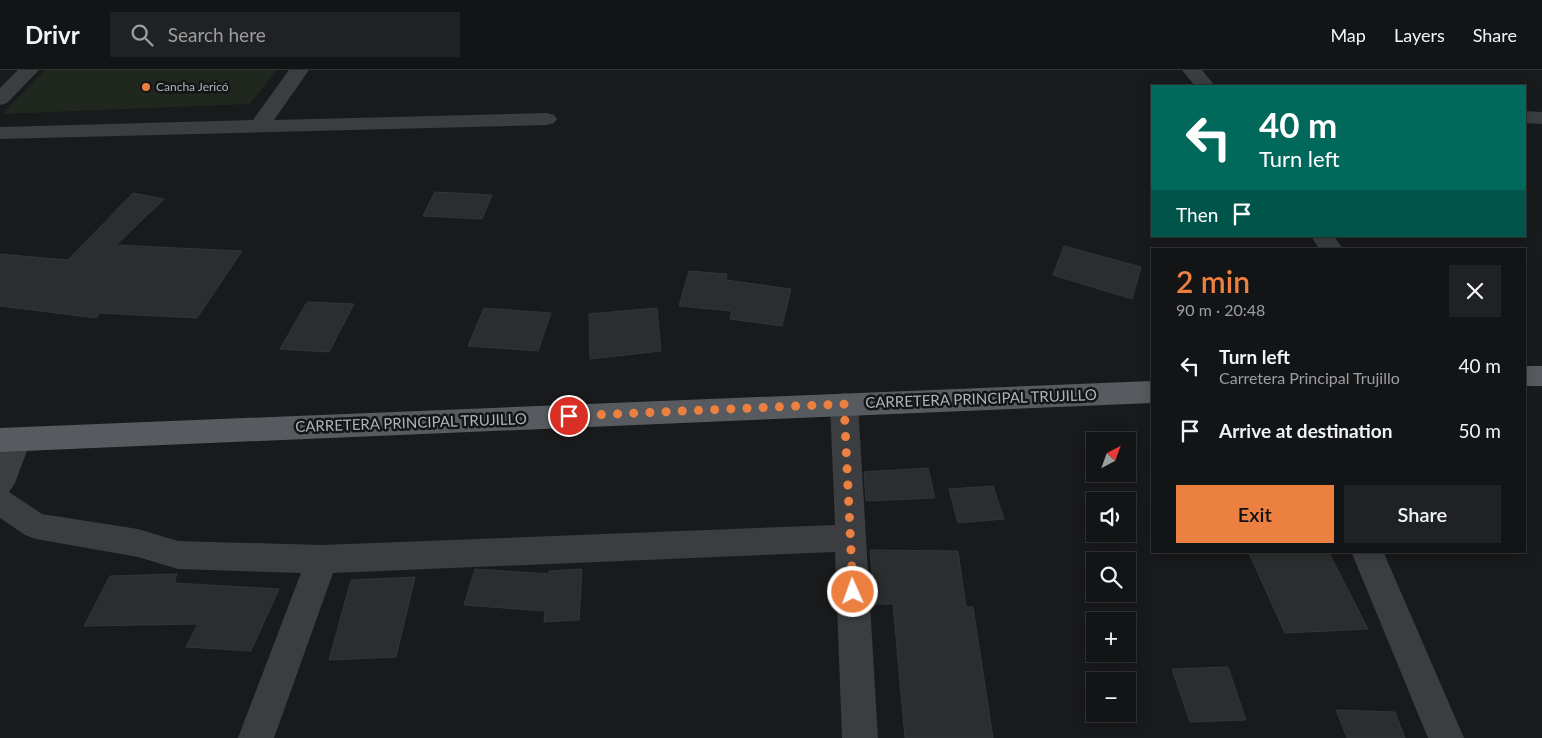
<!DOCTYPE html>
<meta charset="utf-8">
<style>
:root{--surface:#131415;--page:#202122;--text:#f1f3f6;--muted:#9d9ea0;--line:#323334;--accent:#ec8041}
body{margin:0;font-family:Lato,sans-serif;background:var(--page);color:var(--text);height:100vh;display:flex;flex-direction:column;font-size:19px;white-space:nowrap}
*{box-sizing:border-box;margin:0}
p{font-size:16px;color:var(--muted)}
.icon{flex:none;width:28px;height:28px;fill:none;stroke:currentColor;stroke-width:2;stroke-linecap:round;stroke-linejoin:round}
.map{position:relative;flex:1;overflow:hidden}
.drawer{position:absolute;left:1151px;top:178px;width:375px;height:305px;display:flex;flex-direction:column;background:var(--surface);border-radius:0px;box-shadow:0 2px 12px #0003,0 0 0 1px var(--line)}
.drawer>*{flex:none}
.guide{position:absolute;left:1151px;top:15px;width:375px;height:152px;border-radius:0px;box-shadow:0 2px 12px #0003,0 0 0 1px var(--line);background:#00695c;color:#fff;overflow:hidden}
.needle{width:32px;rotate:41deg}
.controls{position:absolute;left:1086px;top:362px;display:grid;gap:10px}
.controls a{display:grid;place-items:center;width:50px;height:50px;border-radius:0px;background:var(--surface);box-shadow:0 2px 12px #0003,0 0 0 1px var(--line);font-size:25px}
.pin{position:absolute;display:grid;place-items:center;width:42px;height:42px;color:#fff;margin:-21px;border:2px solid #fff;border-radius:50%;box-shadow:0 1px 5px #0007}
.me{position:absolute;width:55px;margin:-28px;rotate:358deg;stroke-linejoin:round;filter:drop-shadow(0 0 4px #0008)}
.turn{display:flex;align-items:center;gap:18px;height:105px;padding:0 25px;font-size:22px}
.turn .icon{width:65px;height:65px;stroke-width:2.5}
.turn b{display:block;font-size:35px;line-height:42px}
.then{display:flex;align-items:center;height:48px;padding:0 25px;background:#0003;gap:10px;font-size:19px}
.round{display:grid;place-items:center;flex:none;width:52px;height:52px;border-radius:0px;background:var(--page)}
.headline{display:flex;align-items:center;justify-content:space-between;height:85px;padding:0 25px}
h1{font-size:30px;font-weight:600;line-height:38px;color:var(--accent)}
.action{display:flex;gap:10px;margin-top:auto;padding:10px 25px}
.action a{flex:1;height:58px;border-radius:0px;background:var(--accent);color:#111;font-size:20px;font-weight:600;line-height:58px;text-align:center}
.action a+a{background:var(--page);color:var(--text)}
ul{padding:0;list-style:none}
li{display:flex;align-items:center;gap:15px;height:65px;padding:0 25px}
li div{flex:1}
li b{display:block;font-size:19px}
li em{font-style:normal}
header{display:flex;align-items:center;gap:30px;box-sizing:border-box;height:70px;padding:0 25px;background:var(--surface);border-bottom:1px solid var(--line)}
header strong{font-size:24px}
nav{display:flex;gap:28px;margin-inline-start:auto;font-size:18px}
.search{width:350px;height:45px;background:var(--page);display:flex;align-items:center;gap:12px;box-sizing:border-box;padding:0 18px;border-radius:0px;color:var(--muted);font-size:19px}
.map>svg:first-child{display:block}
.green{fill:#20271f}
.building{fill:#2c2d2f;stroke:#333537}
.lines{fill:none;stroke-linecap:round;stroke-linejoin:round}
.minor{fill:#3b3d40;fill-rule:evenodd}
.major{fill:#575b5f;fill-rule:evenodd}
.route{stroke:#ec8041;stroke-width:9;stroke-dasharray:0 16.2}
.poi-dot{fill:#ec8041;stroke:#141517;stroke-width:2}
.labels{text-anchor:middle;stroke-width:5;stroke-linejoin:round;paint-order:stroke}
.far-poi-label{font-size:12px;fill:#acb5bb;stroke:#141517;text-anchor:start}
.street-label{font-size:15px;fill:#acb5bb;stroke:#141517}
</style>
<header>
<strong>Drivr</strong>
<div class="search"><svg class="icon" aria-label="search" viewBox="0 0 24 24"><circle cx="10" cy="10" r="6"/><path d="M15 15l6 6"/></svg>Search here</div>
<nav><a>Map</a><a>Layers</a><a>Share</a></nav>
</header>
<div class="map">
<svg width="1542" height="668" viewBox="0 0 1542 668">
<rect width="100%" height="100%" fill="#191a1c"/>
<polygon class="green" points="45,0 276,0 250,34 2,44"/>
<g class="building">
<polygon points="435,122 492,125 482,149 423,146"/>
<polygon points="133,123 164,129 116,175 242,181 197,248 100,243 96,248 0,236 0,184 68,190"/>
<polygon points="1064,176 1141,197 1132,229 1053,205"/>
<polygon points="689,201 727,204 726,210 791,219 782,256 730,249 732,241 679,236"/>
<polygon points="307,232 354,234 329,282 280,279"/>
<polygon points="484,238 551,243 538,281 468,276"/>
<polygon points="657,238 661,281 590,289 589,244"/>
<polygon points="928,398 935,428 866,431 864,402"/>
<polygon points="993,416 1004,449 958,453 949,419"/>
<polygon points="870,480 958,481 966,537 973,537 993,668 905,668 893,534 875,534"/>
<polygon points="1248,481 1328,481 1368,559 1285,563"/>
<polygon points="475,499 549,504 549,501 582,499 579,550 544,552 545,541 464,535"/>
<polygon points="177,504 174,513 279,519 251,581 186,577 198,554 84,556 110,506"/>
<polygon points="415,507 396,587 329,590 351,510"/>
<polygon points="1228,597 1246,650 1190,652 1172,599"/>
<polygon points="1336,640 1395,642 1405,668 1347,668"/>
</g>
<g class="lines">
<g class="minor">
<polygon points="18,0 39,0 7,33 0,35 0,18"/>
<polygon points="289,0 309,0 274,50 547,43 554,45 557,49 554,53 547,55 0,69 0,57 253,50"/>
<polygon points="1182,0 1202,0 1215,16 1195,16"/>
<polygon points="1525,41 1542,42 1542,54 1525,53"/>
<polygon points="1311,166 1334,166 1343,179 1319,179"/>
<polygon points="844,323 854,326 858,334 878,668 842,668 835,482 333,503 274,668 238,668 301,503 178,499 138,487 36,469 25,465 0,448 0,377 7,362 17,358 27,362 31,370 15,413 9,422 42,444 138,459 178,471 322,475 835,455 830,334 834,326"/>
<polygon points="1351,481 1383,481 1464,668 1428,668"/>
</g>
<g class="major">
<rect x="1525" y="296" width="17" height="20"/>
<polygon points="1152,311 1152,333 0,382 0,358"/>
</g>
</g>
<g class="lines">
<polyline class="route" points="569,346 844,334 853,522"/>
</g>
<circle class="poi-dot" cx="146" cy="17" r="5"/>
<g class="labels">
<g class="far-poi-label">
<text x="156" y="21">Cancha Jericó</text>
</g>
<g class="street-label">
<text transform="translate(981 329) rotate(-2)" y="5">CARRETERA PRINCIPAL TRUJILLO</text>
<text transform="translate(411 353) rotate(-2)" y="5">CARRETERA PRINCIPAL TRUJILLO</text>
</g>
</g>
</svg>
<div class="controls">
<a><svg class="needle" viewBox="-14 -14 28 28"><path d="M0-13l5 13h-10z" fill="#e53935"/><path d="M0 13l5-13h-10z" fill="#9d9ea0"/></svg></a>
<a><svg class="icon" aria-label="sound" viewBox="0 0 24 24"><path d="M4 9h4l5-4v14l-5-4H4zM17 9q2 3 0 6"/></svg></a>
<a><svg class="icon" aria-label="search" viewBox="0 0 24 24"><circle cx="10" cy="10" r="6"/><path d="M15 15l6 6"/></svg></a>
<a>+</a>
<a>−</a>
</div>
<div class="pin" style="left:569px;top:346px;background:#d93025"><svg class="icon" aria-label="arrive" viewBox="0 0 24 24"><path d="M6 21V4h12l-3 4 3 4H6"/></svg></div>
<svg class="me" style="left:853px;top:522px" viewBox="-20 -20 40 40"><circle r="17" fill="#ec8041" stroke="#fff" stroke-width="3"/><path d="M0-11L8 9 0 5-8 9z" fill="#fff"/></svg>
<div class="guide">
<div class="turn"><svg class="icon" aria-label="left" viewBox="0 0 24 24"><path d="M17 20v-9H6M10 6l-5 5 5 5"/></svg><div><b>40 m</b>Turn left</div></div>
<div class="then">Then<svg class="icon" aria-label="arrive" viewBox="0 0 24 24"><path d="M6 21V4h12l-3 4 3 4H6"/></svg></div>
</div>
<section class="drawer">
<div class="headline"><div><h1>2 min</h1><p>90 m · 20:48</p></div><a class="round"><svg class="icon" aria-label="close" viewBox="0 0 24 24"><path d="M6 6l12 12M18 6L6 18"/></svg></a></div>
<ul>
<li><svg class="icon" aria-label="left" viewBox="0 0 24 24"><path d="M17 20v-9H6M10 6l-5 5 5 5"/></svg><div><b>Turn left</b><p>Carretera Principal Trujillo</p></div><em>40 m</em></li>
<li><svg class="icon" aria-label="arrive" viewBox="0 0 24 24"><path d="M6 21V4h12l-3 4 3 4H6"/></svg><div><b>Arrive at destination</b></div><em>50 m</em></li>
</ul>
<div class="action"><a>Exit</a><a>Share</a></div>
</section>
</div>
